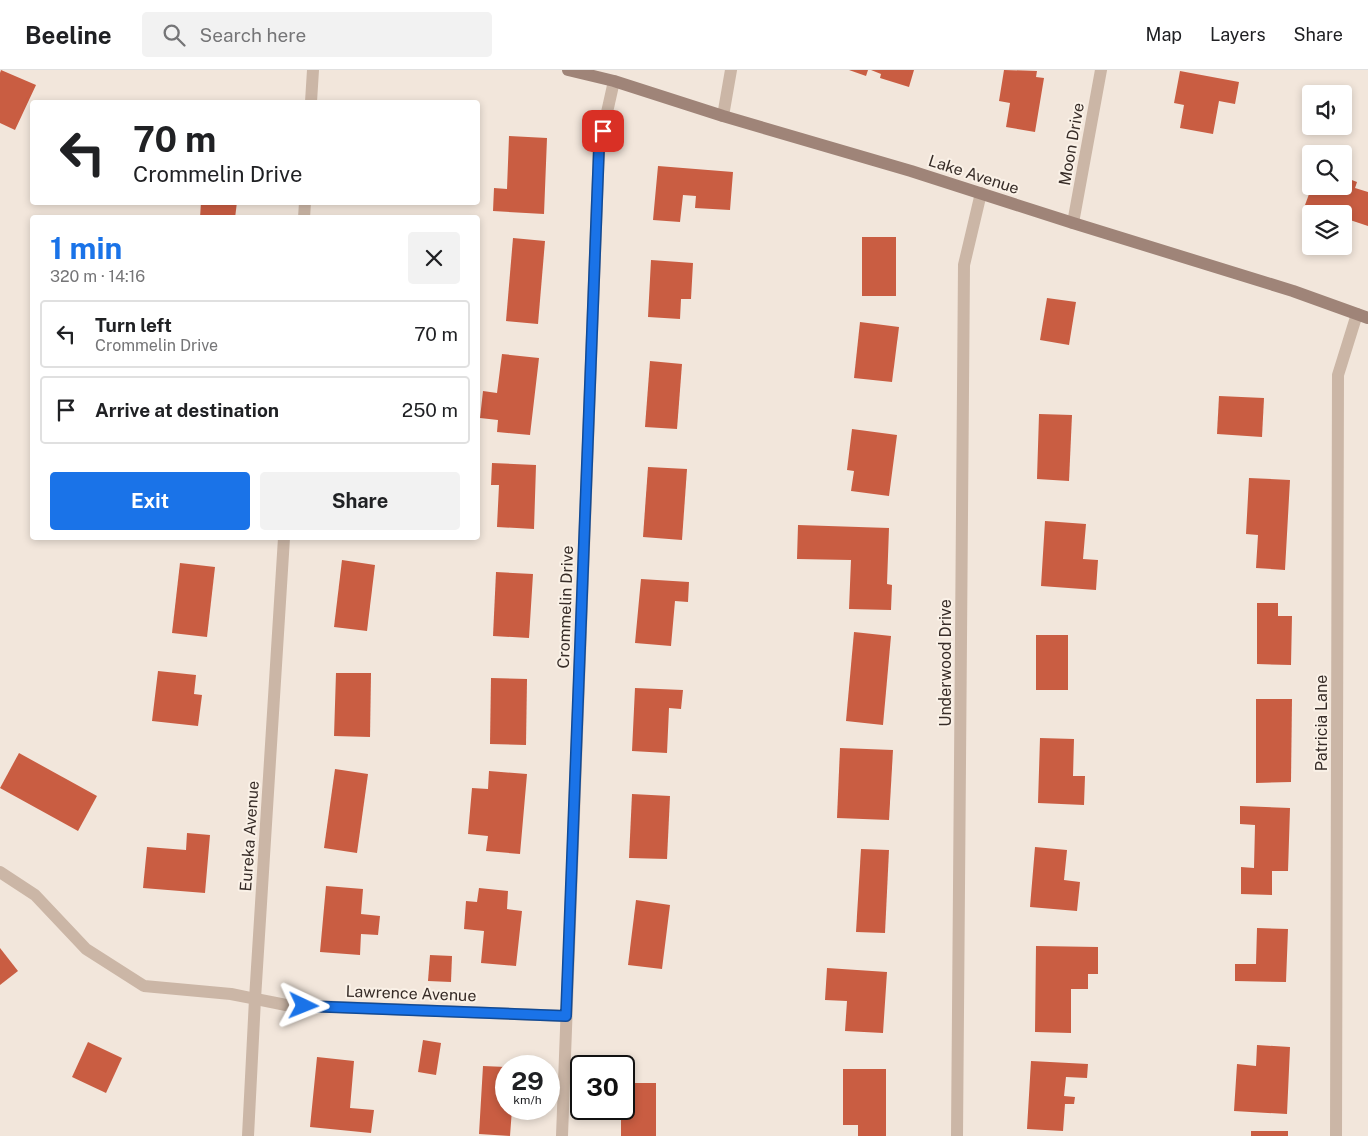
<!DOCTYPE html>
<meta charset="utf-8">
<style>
:root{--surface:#fff;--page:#f2f2f2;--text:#202124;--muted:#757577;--line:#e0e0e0;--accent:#1a73e8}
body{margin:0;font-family:"Public Sans",sans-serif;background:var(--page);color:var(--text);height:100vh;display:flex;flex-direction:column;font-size:19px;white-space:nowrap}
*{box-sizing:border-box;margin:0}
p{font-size:16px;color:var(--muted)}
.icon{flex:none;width:28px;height:28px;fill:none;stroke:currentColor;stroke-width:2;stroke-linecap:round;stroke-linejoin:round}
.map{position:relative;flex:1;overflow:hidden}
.sheet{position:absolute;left:30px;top:145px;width:450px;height:325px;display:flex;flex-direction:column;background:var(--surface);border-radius:5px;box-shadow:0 2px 8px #0003}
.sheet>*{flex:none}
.hud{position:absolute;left:30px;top:30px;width:450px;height:105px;border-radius:5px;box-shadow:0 2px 8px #0003;background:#fff;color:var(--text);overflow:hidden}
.controls{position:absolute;left:1302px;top:15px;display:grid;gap:10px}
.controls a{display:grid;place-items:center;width:50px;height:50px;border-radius:5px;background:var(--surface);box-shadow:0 2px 8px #0003;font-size:25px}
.speed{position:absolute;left:495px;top:985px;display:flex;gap:10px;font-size:25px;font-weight:700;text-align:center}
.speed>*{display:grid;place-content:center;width:65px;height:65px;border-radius:50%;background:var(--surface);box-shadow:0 2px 8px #0003;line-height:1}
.speed small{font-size:12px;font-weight:400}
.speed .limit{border:2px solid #111;border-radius:8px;background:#fff;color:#111}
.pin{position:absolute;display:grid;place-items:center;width:42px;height:42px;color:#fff;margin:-21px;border-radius:10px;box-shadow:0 2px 8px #0006}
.me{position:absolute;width:55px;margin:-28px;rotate:92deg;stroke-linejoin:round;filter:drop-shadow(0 0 4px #0008)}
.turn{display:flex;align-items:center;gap:18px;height:105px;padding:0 20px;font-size:22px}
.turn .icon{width:65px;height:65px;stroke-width:2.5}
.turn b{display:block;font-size:35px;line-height:42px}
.round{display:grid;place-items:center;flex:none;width:52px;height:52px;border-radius:5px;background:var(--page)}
.summary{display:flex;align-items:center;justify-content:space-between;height:85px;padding:0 20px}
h1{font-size:30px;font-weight:700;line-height:38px;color:var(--accent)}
.cta{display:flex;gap:10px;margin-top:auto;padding:10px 20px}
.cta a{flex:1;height:58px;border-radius:5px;background:var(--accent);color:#fff;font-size:20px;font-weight:700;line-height:58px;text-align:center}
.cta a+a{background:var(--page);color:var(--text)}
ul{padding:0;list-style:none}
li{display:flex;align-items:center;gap:15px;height:68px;margin:0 10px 8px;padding:0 10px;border:2px solid var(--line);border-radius:5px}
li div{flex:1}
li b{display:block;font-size:19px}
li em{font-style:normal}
header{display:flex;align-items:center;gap:30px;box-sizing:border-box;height:70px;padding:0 25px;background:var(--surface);border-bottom:1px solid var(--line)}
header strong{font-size:24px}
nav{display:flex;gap:28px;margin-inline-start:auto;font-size:18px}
.search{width:350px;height:45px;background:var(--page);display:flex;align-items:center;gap:12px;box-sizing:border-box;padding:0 18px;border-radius:5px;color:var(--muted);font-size:19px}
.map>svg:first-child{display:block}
.building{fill:#c95d42}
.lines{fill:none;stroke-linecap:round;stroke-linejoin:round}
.street{stroke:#cbb6a6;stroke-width:12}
.secondary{stroke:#9f8478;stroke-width:12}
.route-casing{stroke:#114b97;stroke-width:12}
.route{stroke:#1a73e8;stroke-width:9}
.labels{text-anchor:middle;stroke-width:4;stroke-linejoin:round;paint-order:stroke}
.street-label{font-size:16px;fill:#372c27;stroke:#faf1e7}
</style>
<header>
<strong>Beeline</strong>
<div class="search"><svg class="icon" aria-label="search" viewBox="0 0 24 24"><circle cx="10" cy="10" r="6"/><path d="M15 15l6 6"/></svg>Search here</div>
<nav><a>Map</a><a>Layers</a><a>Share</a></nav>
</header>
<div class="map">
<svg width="1368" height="1066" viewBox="0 0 1368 1066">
<rect width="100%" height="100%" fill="#f2e6db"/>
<g class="building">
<polygon points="1,0 36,15 15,60 0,53 0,3"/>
<polygon points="849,0 868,0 866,6"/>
<polygon points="871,0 914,0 909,17 880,8 881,4"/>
<polygon points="1004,0 1037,1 1036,7 1044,8 1035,62 1006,57 1010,33 999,31"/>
<polygon points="1180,1 1239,12 1235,34 1219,31 1213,64 1180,58 1184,35 1174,33"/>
<polygon points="509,66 547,68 544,144 493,141 494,118 507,119"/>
<polygon points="658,96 733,102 730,140 695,138 696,126 683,125 680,152 653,150"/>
<polygon points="1344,107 1357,112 1355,118 1368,122 1368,156 1344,148 1344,144 1313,144 1309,142 1311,138 1305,135 1312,116 1344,116"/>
<polygon points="201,132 237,132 235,148 200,148"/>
<rect x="862" y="167" width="34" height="59"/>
<polygon points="513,168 545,171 538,254 506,251"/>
<polygon points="651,190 693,193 691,229 681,229 680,249 648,247"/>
<polygon points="1047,228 1076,232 1069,275 1040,270"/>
<polygon points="860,252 899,257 892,312 854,308"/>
<polygon points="502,284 539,288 530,365 497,362 498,350 480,348 483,321 497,323"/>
<polygon points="650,291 682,294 677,359 645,357"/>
<polygon points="1219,326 1264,328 1262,367 1217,364"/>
<polygon points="1039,344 1072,345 1069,411 1037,409"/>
<polygon points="852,359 897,365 889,426 851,421 854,401 847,400"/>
<polygon points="492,393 536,395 534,459 497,457 499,415 491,415"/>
<polygon points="648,397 687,399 682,470 643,467"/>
<polygon points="1249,408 1290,410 1285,500 1256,498 1258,465 1246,464"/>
<polygon points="1045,451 1086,454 1083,489 1098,490 1096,520 1041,516"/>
<polygon points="798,455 889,458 887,514 892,515 891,540 849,539 851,490 797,489"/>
<polygon points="342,490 375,495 367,561 334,557"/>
<polygon points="180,493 215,497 207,567 172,563"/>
<polygon points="496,502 533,504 529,568 493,566"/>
<polygon points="641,509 689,512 688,532 675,531 671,576 635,573"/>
<polygon points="1257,533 1278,533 1278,546 1292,546 1291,595 1257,594"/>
<polygon points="854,562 891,566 883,655 846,651"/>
<rect x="1036" y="565" width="32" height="55"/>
<polygon points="158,601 196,605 194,624 202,625 198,656 152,651"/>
<polygon points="336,603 371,603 370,667 334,666"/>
<polygon points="491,608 527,609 526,675 490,674"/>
<polygon points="635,618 683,620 681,639 669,638 667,683 632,681"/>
<polygon points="1256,629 1292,629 1291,712 1256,713"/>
<polygon points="1040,668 1074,669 1073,706 1085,706 1084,735 1038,733"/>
<polygon points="840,678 893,680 889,750 837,748"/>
<polygon points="19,683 97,726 78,761 0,718"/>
<polygon points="335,699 368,704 357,783 324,778"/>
<polygon points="489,701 527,704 520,784 486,781 488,766 468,764 472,718 488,719"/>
<polygon points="632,724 670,726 667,789 629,788"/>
<polygon points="1240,736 1290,738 1288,801 1272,801 1272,825 1241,824 1241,797 1254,798 1255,755 1240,754"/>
<polygon points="187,763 210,765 205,823 143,818 147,777 186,780"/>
<polygon points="1035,777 1067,780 1064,810 1080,812 1077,841 1030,837"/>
<polygon points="861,779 889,780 885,863 856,862"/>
<polygon points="326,816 363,819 361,844 380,846 378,865 361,864 360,885 320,882"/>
<polygon points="479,818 508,821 507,839 522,841 516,896 481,893 484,861 464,859 466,831 477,832"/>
<polygon points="636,830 670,835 662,899 628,895"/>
<polygon points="1257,858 1288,859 1286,912 1235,911 1235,894 1256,894"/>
<polygon points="1036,876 1098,877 1098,904 1088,904 1088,919 1071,919 1071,963 1035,962"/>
<polygon points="0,878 18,901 0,915"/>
<polygon points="430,885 452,886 451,912 428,911"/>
<polygon points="827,898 887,902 883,963 845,961 847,931 825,930"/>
<polygon points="423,970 441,973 436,1005 418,1002"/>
<polygon points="88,972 122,988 106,1023 72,1007"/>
<polygon points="1257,975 1290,977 1287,1044 1234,1041 1237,994 1256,996"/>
<polygon points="317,987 354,991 350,1038 374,1040 371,1063 310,1057"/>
<polygon points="1031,991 1088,994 1087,1008 1066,1007 1064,1026 1075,1027 1074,1034 1065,1034 1063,1061 1027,1059"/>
<polygon points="483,996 506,997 506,1039 512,1039 510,1066 479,1064"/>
<polygon points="843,999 886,999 886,1066 858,1066 858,1055 843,1055"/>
<polygon points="624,1013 656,1013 656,1066 621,1066 621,1039 624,1039"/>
<rect x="1251" y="1061" width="37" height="5"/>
</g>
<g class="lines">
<g class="street">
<polyline points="311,32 313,0"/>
<polyline points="723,46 731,0"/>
<polyline points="304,148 305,132"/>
<polyline points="1073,153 1101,0"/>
<polyline points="0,802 35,825 86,879 144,916 231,924 286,935 566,946"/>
<polyline points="248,1066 255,929 284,468"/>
<polyline points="562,1066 599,78 614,11"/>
<polyline points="957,1066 964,195 981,123"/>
<polyline points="1336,1066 1338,305 1357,244"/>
</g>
<polyline class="secondary" points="568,0 614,11 723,46 911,101 1073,153 1293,221 1368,248"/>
</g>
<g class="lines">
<defs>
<polyline id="route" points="304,936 566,946 599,78 603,61"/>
</defs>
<use href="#route" class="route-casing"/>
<use href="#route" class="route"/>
</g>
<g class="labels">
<g class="street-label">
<text transform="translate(1071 74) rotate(-80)" y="6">Moon Drive</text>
<text transform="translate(974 104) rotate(18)" y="6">Lake Avenue</text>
<text transform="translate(565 537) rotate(-88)" y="6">Crommelin Drive</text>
<text transform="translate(945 593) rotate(-90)" y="6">Underwood Drive</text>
<text transform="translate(1321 653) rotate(-90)" y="6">Patricia Lane</text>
<text transform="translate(249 766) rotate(-86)" y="6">Eureka Avenue</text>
<text transform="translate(411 923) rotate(2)" y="6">Lawrence Avenue</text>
</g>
</g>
</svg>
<div class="controls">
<a><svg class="icon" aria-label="sound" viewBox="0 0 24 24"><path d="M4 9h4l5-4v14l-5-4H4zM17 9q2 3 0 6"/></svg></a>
<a><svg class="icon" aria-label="search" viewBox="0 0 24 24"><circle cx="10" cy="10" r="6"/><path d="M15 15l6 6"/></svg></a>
<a><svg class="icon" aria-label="layers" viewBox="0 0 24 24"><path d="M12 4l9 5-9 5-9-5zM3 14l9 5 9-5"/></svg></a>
</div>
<div class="speed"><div>29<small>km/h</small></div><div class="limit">30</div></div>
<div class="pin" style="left:603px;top:61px;background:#d93025"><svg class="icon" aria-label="arrive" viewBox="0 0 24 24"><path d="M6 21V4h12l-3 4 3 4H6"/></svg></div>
<svg class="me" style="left:304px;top:936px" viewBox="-20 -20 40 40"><path d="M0-17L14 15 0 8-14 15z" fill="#1a73e8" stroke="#fff" stroke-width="4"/></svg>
<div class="hud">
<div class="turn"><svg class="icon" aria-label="left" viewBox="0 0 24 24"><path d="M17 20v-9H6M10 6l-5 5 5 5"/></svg><div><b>70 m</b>Crommelin Drive</div></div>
</div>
<section class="sheet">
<div class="summary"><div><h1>1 min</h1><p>320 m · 14:16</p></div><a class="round"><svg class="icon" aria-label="close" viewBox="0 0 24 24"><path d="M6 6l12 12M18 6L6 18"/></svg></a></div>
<ul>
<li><svg class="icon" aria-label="left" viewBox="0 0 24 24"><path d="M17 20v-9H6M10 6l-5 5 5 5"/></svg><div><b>Turn left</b><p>Crommelin Drive</p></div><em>70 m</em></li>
<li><svg class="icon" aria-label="arrive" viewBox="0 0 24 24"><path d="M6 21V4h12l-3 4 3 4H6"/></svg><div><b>Arrive at destination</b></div><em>250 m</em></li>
</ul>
<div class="cta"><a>Exit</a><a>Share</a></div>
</section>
</div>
